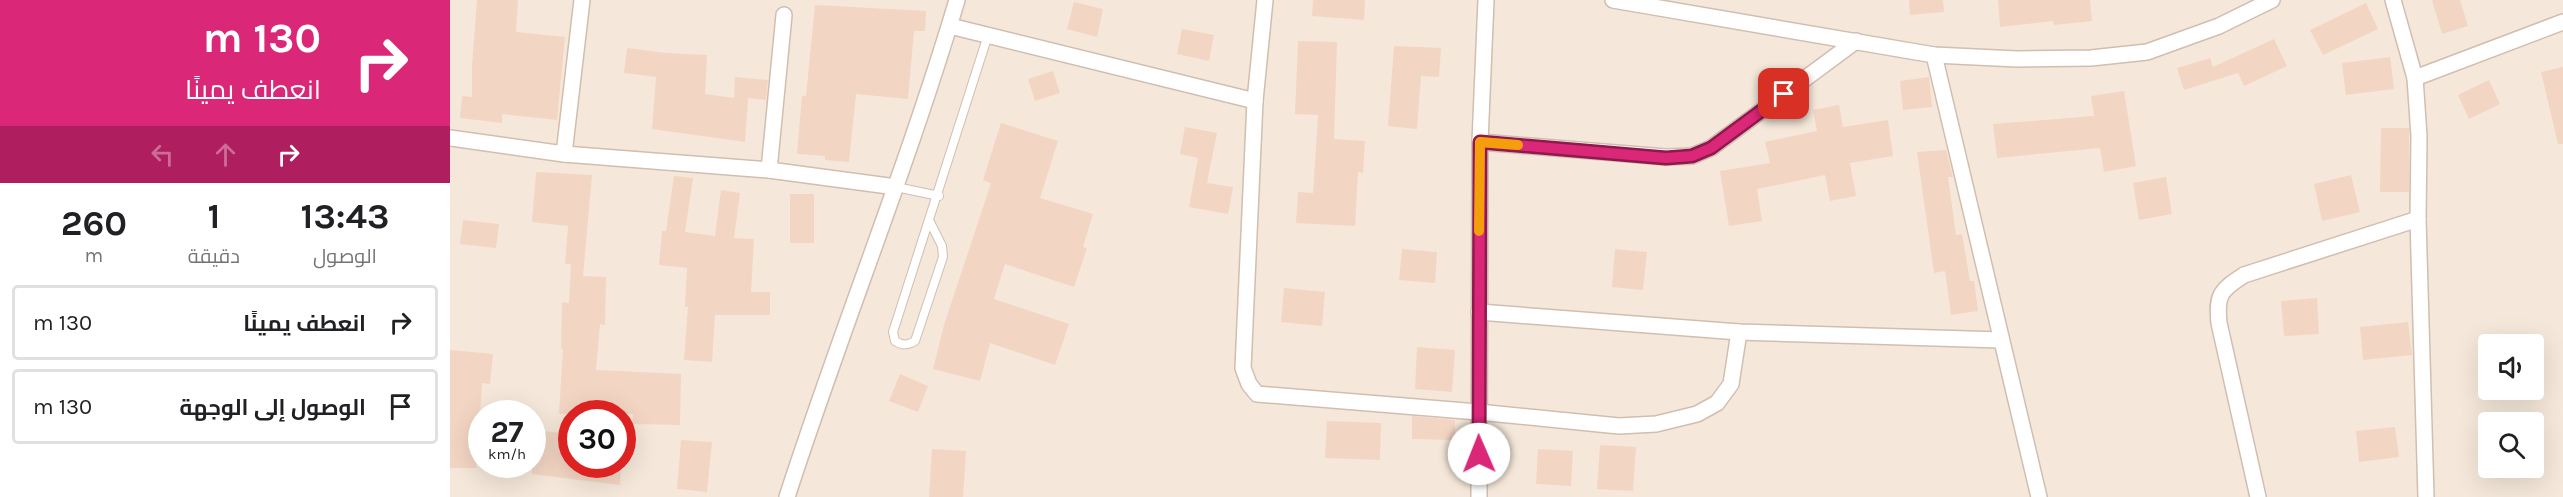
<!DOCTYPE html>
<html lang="ar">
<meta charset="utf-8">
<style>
:root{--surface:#fff;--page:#f6f6f6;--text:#202124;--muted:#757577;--line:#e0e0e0}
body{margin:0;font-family:Karla,Cairo,sans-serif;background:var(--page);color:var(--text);direction:rtl;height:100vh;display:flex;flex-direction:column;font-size:22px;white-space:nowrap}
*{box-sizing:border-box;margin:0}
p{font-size:20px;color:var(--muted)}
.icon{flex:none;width:33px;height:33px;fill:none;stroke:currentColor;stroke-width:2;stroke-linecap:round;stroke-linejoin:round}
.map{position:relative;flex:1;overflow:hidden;direction:ltr}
.sheet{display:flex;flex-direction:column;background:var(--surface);width:450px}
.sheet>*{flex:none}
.banner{background:#db2777;color:#fff;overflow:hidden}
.fabs{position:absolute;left:2028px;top:334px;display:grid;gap:12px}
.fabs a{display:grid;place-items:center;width:66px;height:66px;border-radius:6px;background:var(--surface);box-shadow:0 6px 24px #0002;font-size:30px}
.speed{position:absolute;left:18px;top:400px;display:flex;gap:12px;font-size:30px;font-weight:700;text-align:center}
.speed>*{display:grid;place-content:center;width:78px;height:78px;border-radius:50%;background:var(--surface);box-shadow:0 6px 24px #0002;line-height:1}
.speed small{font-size:15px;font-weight:400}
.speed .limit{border:9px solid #d22;background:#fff;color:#111}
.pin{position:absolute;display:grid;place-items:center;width:51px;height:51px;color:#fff;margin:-26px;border-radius:12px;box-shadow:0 3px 9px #0006}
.me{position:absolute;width:66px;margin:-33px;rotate:359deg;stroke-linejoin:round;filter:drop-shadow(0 0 4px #0008)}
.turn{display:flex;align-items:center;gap:21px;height:126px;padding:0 30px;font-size:27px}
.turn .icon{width:78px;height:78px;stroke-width:2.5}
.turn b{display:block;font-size:42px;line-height:51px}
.lanes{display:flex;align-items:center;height:57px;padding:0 30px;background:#0003;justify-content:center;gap:30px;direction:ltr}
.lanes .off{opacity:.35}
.eta{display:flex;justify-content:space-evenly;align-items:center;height:102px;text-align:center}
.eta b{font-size:36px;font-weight:700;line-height:42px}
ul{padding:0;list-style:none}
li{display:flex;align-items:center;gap:18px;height:75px;margin:0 12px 9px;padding:0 18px;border:3px solid var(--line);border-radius:6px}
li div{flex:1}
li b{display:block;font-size:22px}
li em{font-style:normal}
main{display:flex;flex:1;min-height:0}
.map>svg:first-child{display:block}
.residential{fill:#f5e8da;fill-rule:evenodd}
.building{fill:#f3d5c3}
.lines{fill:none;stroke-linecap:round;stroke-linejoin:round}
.service-casing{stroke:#d1beb0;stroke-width:10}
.minor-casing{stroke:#d1beb0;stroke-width:18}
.service{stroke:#fff;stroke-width:8}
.minor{stroke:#fff;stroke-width:15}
.route-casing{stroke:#8e194d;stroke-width:15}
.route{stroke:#db2777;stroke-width:10}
.slow{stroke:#f59e0b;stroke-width:10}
</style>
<main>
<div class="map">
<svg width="2113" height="497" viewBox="0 0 2113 497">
<rect width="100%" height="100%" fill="#fdf6ec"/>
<path class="residential" d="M0,0H2113V497H0ZM2038,345H2084V390H2038ZM32,414H82V465H32ZM122,414H172V465H122ZM2038,423H2084V468H2038Z"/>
<g class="building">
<polygon points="27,0 68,0 66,32 115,37 107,120 52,114 52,123 10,118 12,96 22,97 22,65"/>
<polygon points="863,0 915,0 914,20 862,16"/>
<polygon points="1459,0 1493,0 1494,12 1460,15"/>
<polygon points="1548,0 1640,0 1642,21 1604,25 1603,21 1550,27"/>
<polygon points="1982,0 2010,0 2018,26 1992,34"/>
<polygon points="624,2 653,9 647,37 617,29"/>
<polygon points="1916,3 1928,29 1873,55 1860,30"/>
<polygon points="365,5 476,11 475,31 464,31 458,99 406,94 399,162 375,160 375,156 347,154 352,96 356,96"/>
<polygon points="732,29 764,35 759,61 727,54"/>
<polygon points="1824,39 1837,66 1794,86 1788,73 1734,90 1727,68 1760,58 1763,67"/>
<polygon points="848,41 887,42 884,139 915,141 913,173 908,172 905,226 846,223 848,192 863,193 868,115 845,114"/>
<polygon points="944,46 991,48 989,77 971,76 967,129 938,126"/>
<polygon points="177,48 216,53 257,55 255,94 284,98 285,77 318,80 316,100 298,98 295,142 202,129 206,77 174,73"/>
<polygon points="1940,57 1944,89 1896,95 1892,63"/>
<polygon points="2113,67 2113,144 2108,144 2091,72"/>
<polygon points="603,71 610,93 585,101 578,79"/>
<polygon points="1479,77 1482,107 1453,110 1450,81"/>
<polygon points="2039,80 2050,104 2019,119 2008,95"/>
<polygon points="1674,91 1686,166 1654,172 1650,148 1547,158 1543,124 1644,116 1641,96"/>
<polygon points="1389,105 1393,127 1438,120 1443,156 1400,163 1406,196 1380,201 1375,175 1307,189 1312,221 1279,226 1270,171 1320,163 1315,142 1367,131 1363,110"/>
<polygon points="551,123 608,141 590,198 643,214 633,247 637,248 624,287 555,264 544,299 619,324 605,365 540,343 530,381 483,369 494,325 541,183 533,180"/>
<polygon points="735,127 767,133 757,183 783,187 778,214 739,207 748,158 730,154"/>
<polygon points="1931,128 1959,128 1959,192 1930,192"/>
<polygon points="1496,150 1503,177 1498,177 1506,235 1512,234 1520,281 1524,281 1528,311 1501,315 1495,271 1484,273 1467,152"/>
<polygon points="86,172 142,175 133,276 156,277 155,325 150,324 146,370 231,374 230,425 182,424 183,414 109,414 113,349 111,349 112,302 119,303 121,264 115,264 118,226 82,222"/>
<polygon points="1901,175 1910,212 1872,221 1864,184"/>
<polygon points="224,176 243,178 235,232 265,236 271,190 290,193 284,238 304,239 301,292 320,292 320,315 265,315 262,362 234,360 238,307 235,307 237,268 209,265 212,231 216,231"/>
<polygon points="1716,177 1722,214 1689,220 1683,183"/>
<rect x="340" y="194" width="24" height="49"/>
<polygon points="13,220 49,224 46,248 10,244"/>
<polygon points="952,249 987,252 985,283 949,280"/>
<polygon points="1165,249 1197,252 1193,290 1162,287"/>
<polygon points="834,288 875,292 872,326 831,322"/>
<polygon points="1867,298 1869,334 1834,336 1831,301"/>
<polygon points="1958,322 1962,355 1913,360 1910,327"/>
<polygon points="967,347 1005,350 1002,392 965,389"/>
<polygon points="0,350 43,354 40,384 32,383 29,429 26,429 26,468 0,468"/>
<polygon points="450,374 478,386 468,412 439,401"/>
<polygon points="962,416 1005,420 1005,440 962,439"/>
<polygon points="877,421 931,423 930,460 875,458"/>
<polygon points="1945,427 1949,457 1909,462 1906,431"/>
<polygon points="82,430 122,434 122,465 171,465 170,485 82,474"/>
<polygon points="231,440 262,442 257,492 227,489"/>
<polygon points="1150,445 1186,447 1183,491 1147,489"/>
<polygon points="482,449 516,451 513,497 479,497"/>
<polygon points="1088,449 1123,451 1121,486 1086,484"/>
</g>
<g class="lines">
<defs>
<g id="service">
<polyline points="446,187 489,196"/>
<path d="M480,222L492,246L493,257L465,341C458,345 453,346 445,341L443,332L538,35"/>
</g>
<g id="minor">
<polyline points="815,0 805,101 793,368 799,384 807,394 1028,412 1169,426 1206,424 1247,414 1267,403 1281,384 1289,332"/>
<polyline points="1163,0 1484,55 1567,59 1641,58 1697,52 1769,26 1822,0"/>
<polyline points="1943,0 1965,78 1969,136 1968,219 1976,497"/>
<polyline points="500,26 805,101"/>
<polyline points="1484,55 1589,497"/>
<polyline points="1965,78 2113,22"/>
<polyline points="0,138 114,154 319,170 446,187"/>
<polyline points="1030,142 1216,157 1242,156 1261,148 1406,41"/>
<polyline points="114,154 132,0"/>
<polyline points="319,170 334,15"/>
<polyline points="1029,312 1289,332 1551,340"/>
<path d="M337,497C391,330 457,168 507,0"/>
<polyline points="1029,497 1030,142 1036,0"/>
<path d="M1808,497L1769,323C1766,294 1771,290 1794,275L1968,219"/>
</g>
</defs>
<use href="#service" class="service-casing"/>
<use href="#minor" class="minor-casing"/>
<use href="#service" class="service"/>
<use href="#minor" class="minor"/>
</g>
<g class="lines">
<defs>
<polyline id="route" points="1029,454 1030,142 1216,158 1242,156 1261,148 1334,94"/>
</defs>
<use href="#route" class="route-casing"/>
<use href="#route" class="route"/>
<polyline class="slow" points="1029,231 1030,142 1068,145"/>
</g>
</svg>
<div class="fabs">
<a><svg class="icon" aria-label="sound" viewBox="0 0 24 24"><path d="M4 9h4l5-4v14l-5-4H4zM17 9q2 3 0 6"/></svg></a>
<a><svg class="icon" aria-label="search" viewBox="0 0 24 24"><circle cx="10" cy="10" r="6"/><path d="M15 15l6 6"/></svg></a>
</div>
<div class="speed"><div>27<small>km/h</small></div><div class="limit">30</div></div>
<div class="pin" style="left:1334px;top:94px;background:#d93025"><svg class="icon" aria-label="arrive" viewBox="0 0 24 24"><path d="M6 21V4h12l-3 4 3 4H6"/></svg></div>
<svg class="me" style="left:1029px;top:454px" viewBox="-20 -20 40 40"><circle r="19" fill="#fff"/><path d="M0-13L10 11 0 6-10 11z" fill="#db2777"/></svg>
</div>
<section class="sheet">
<div class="banner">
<div class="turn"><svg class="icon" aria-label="right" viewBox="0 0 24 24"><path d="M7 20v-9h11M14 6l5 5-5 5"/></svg><div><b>130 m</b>انعطف يمينًا</div></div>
<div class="lanes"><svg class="icon off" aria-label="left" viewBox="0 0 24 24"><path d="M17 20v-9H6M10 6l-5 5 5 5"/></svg><svg class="icon off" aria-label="ahead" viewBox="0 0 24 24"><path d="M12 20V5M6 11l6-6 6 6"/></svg><svg class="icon" aria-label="right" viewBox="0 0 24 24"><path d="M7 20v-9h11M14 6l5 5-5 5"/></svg></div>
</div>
<div class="eta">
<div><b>13:43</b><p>الوصول</p></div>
<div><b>1</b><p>دقيقة</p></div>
<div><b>260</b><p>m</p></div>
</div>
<ul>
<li><svg class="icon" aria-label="right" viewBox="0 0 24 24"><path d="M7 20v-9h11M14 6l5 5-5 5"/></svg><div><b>انعطف يمينًا</b></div><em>130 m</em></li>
<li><svg class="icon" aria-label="arrive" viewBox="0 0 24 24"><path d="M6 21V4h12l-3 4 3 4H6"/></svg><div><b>الوصول إلى الوجهة</b></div><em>130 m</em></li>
</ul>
</section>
</main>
